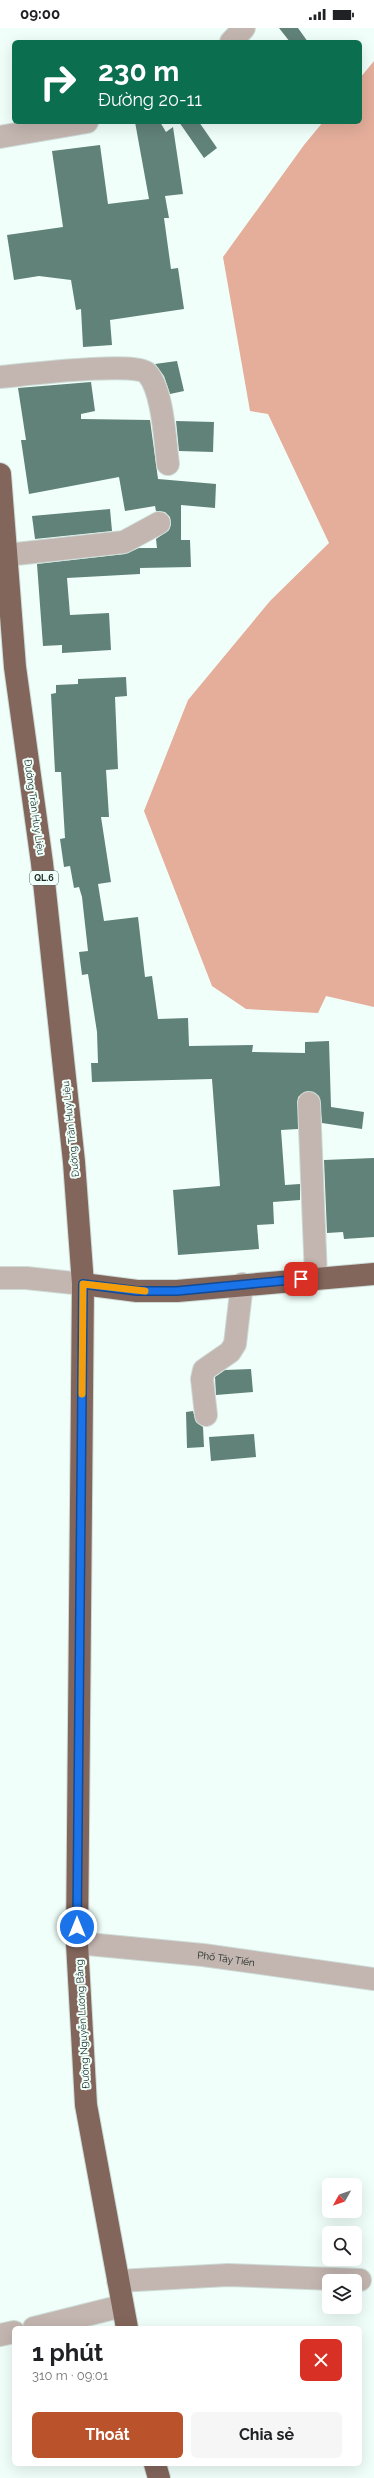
<!DOCTYPE html>
<html lang="vi">
<meta charset="utf-8">
<style>
:root{--surface:#fff;--page:#f6f6f6;--text:#202124;--muted:#757577;--accent:#ba532b}
body{margin:0;font-family:Raleway,sans-serif;background:var(--page);color:var(--text);height:100vh;display:flex;flex-direction:column;font-size:15px;white-space:nowrap}
*{box-sizing:border-box;margin:0}
p{font-size:13px;color:var(--muted)}
.icon{flex:none;width:22px;height:22px;fill:none;stroke:currentColor;stroke-width:2;stroke-linecap:round;stroke-linejoin:round}
.map{position:relative;flex:1;overflow:hidden}
.details{position:absolute;left:12px;top:2298px;width:350px;height:140px;display:flex;flex-direction:column;background:var(--surface);border-radius:6px;box-shadow:0 4px 16px #0002}
.details>*{flex:none}
.guide{position:absolute;left:12px;top:12px;width:350px;height:84px;border-radius:6px;box-shadow:0 4px 16px #0002;background:#0b6e4f;color:#fff;overflow:hidden}
.needle{width:26px;rotate:230deg}
.tools{position:absolute;left:322px;top:2150px;display:grid;gap:8px}
.tools a{display:grid;place-items:center;width:40px;height:40px;border-radius:6px;background:var(--surface);box-shadow:0 4px 16px #0002;font-size:20px}
.pin{position:absolute;display:grid;place-items:center;width:34px;height:34px;color:#fff;margin:-17px;border-radius:8px;box-shadow:0 2px 6px #0006}
.me{position:absolute;width:44px;margin:-22px;rotate:0deg;stroke-linejoin:round;filter:drop-shadow(0 0 3px #0008)}
.turn{display:flex;align-items:center;gap:14px;height:84px;padding:0 20px;font-size:18px}
.turn .icon{width:52px;height:52px;stroke-width:2.5}
.turn b{display:block;font-size:28px;line-height:34px}
.round{display:grid;place-items:center;flex:none;width:42px;height:42px;border-radius:6px;background:var(--page)}
.overview{display:flex;align-items:center;justify-content:space-between;height:68px;padding:0 20px}
h1{font-size:24px;font-weight:700;line-height:30px}
.action{display:flex;gap:8px;margin-top:auto;padding:8px 20px}
.action a{flex:1;height:46px;border-radius:6px;background:var(--accent);color:#fff;font-size:16px;font-weight:700;line-height:46px;text-align:center}
.action a+a{background:var(--page);color:var(--text)}
.status{display:flex;justify-content:space-between;align-items:center;height:28px;padding:0 20px;background:var(--surface);direction:ltr}
.status svg{height:11px;fill:currentColor}
.map>svg:first-child{display:block}
.forest{fill:#e4ae9b}
.building{fill:#618279}
.lines{fill:none;stroke-linecap:round;stroke-linejoin:round}
.minor-casing{stroke:#cddcd7;stroke-width:24}
.highway-casing{stroke:#cddcd7;stroke-width:24}
.minor{stroke:#c3b5b0;stroke-width:22}
.highway{stroke:#82655b;stroke-width:22}
.route-casing{stroke:#114b97;stroke-width:10}
.route{stroke:#1a73e8;stroke-width:7}
.slow{stroke:#f59e0b;stroke-width:7}
.labels{text-anchor:middle;stroke-width:4;stroke-linejoin:round;paint-order:stroke}
.shield{fill:#f0fffa;stroke:#586662;stroke-width:1}
.shield-label{font-size:9px;font-weight:bold;fill:#172521}
.street-label{font-size:10px;fill:#172521;stroke:#f0fffa}
</style>
<div class="status"><b>09:00</b><svg viewBox="0 0 49 12"><path d="M0 12V9h3v3zM5 12V6h3v6zM10 12V3h3v9zM15 12V0h3v12zM26 1h20v11H26zM47 4h2v5h-2z"/></svg></div>
<div class="map">
<svg width="374" height="2450" viewBox="0 0 374 2450">
<rect width="100%" height="100%" fill="#f0fffa"/>
<polygon class="forest" points="374,33 374,979 326,968 318,985 246,981 212,958 144,783 188,672 270,573 329,515 268,386 250,383 223,229 304,117 323,94 360,94 360,50"/>
<g class="building">
<polygon points="279,0 298,0 308,14 290,14"/>
<polygon points="135,94 160,94 166,104 173,99 183,166 165,168 169,190 164,190 171,241 178,240 184,281 110,292 112,317 83,319 81,281 76,282 71,252 39,248 14,252 7,207 63,199 52,123 100,117 108,176 149,171"/>
<polygon points="179,94 199,94 217,120 204,130"/>
<polygon points="177,333 184,363 170,366 164,348 155,336"/>
<polygon points="91,354 95,383 81,386 81,391 150,392 158,451 216,456 215,480 181,477 181,512 190,512 191,539 140,540 140,546 67,550 70,587 109,585 111,622 62,625 62,617 43,618 37,536 125,526 139,520 157,520 156,511 169,502 171,496 170,489 165,484 156,483 155,478 125,483 119,449 29,466 21,412 26,412 18,360"/>
<polygon points="176,393 214,394 213,424 179,423"/>
<polygon points="110,481 112,503 35,511 32,488"/>
<polygon points="126,649 127,668 115,669 118,741 106,742 109,789 101,789 111,854 98,856 104,893 138,889 145,949 152,948 158,991 188,990 189,1018 253,1017 252,1024 305,1025 305,1014 329,1013 331,1079 364,1084 362,1101 322,1095 319,1068 308,1063 298,1069 298,1101 281,1102 285,1157 300,1156 300,1172 273,1174 274,1196 257,1197 259,1221 178,1227 173,1162 220,1158 212,1051 92,1054 91,1035 98,1035 97,1004 88,946 82,947 79,924 88,923 82,869 79,859 74,860 70,838 64,839 60,811 65,810 61,744 55,744 51,666 56,665 56,657 78,656 78,651"/>
<polygon points="374,1130 374,1209 344,1211 343,1204 327,1205 324,1132"/>
<polygon points="251,1341 253,1364 216,1367 215,1349 225,1342"/>
<polygon points="193,1383 196,1394 203,1399 204,1419 187,1420 186,1384"/>
<polygon points="254,1406 256,1429 211,1433 209,1409"/>
</g>
<g class="lines">
<defs>
<g id="minor">
<polyline points="231,14 244,0"/>
<polyline points="0,109 87,94"/>
<path d="M0,349C23,347 135,333 147,345C163,362 165,413 168,436"/>
<polyline points="7,527 124,514 159,495"/>
<polyline points="309,1075 316,1249"/>
<polyline points="0,1250 26,1250 83,1256"/>
<polyline points="206,1387 202,1351 204,1342 230,1324 235,1316 242,1256"/>
<path id="s1" d="M77,1915L203,1927L374,1951"/>
<polyline points="118,2253 228,2247 360,2252"/>
<polyline points="34,2300 122,2278"/>
<polyline points="0,2307 14,2304"/>
</g>
<g id="highway">
<polyline points="0,446 15,639 42,835 74,1134 83,1256 77,1915 86,2077 127,2300"/>
<polyline points="83,1256 137,1263 177,1263 374,1246"/>
<polyline points="155,2436 159,2450"/>
</g>
</defs>
<use href="#minor" class="minor-casing"/>
<use href="#highway" class="highway-casing"/>
<use href="#minor" class="minor"/>
<use href="#highway" class="highway"/>
</g>
<g class="lines">
<defs>
<polyline id="route" points="77,1899 83,1256 137,1263 177,1263 301,1251"/>
</defs>
<use href="#route" class="route-casing"/>
<use href="#route" class="route"/>
<polyline class="slow" points="82,1366 83,1256 145,1263"/>
</g>
<g class="labels">
<rect class="shield" x="30" y="843" width="28" height="14" rx="3"/>
<g class="shield-label">
<text x="44" y="853">QL.6</text>
</g>
<g class="street-label">
<text transform="translate(35 779) rotate(82)" y="4">Đường Trần Huy Liệu</text>
<text transform="translate(70 1101) rotate(-96)" y="4">Đường Trần Huy Liệu</text>
<text dy="4" stroke="none"><textPath href="#s1" startOffset="150">Phố Tây Tiến</textPath></text>
<text transform="translate(82 1996) rotate(-93)" y="4">Đường Nguyễn Lương Bằng</text>
</g>
</g>
</svg>
<div class="tools">
<a><svg class="needle" viewBox="-14 -14 28 28"><path d="M0-13l5 13h-10z" fill="#e53935"/><path d="M0 13l5-13h-10z" fill="#757577"/></svg></a>
<a><svg class="icon" aria-label="search" viewBox="0 0 24 24"><circle cx="10" cy="10" r="6"/><path d="M15 15l6 6"/></svg></a>
<a><svg class="icon" aria-label="layers" viewBox="0 0 24 24"><path d="M12 4l9 5-9 5-9-5zM3 14l9 5 9-5"/></svg></a>
</div>
<div class="pin" style="left:301px;top:1251px;background:#d93025"><svg class="icon" aria-label="arrive" viewBox="0 0 24 24"><path d="M6 21V4h12l-3 4 3 4H6"/></svg></div>
<svg class="me" style="left:77px;top:1899px" viewBox="-20 -20 40 40"><circle r="17" fill="#1a73e8" stroke="#fff" stroke-width="3"/><path d="M0-11L8 9 0 5-8 9z" fill="#fff"/></svg>
<div class="guide">
<div class="turn"><svg class="icon" aria-label="right" viewBox="0 0 24 24"><path d="M7 20v-9h11M14 6l5 5-5 5"/></svg><div><b>230 m</b>Đường 20-11</div></div>
</div>
<section class="details">
<div class="overview"><div><h1>1 phút</h1><p>310 m · 09:01</p></div><a class="round" style="background:#d93025;color:#fff"><svg class="icon" aria-label="close" viewBox="0 0 24 24"><path d="M6 6l12 12M18 6L6 18"/></svg></a></div>
<div class="action"><a>Thoát</a><a>Chia sẻ</a></div>
</section>
</div>
